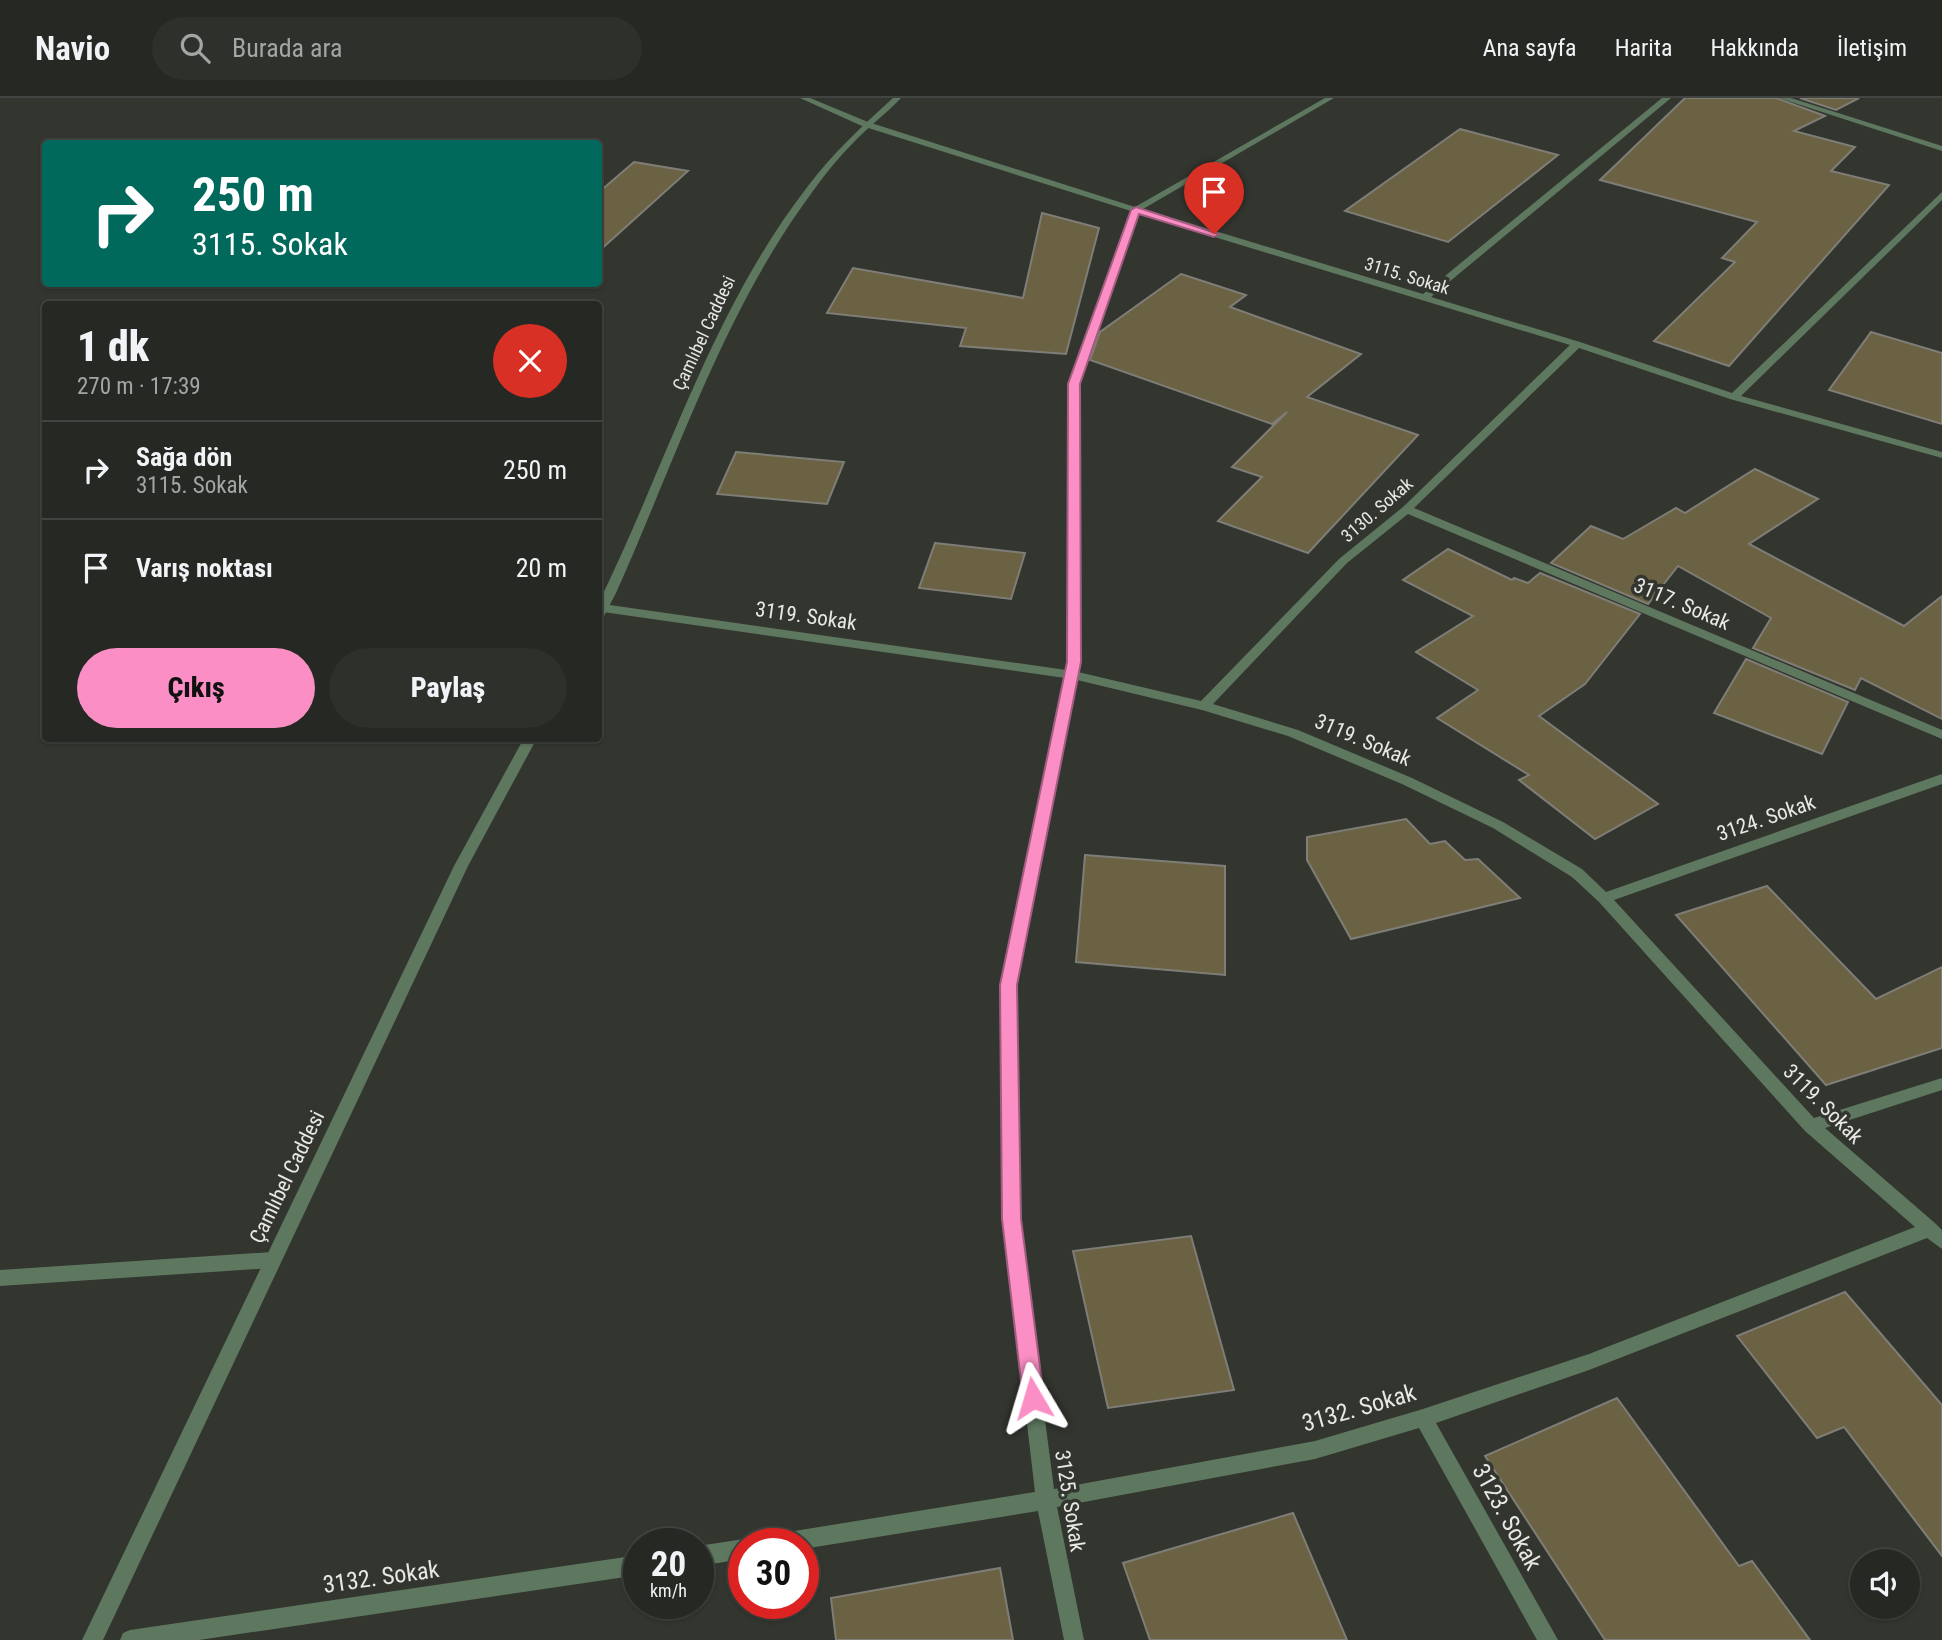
<!DOCTYPE html>
<html lang="tr">
<meta charset="utf-8">
<style>
:root{--surface:#262823;--page:#2e302b;--text:#f1f3f6;--muted:#a4a6a6;--line:#424441;--accent:#fb8fc5}
body{margin:0;font-family:"Roboto Condensed",sans-serif;background:var(--page);color:var(--text);height:100vh;display:flex;flex-direction:column;font-size:26px;white-space:nowrap}
*{box-sizing:border-box;margin:0}
p{font-size:23px;color:var(--muted)}
.icon{flex:none;width:38px;height:38px;fill:none;stroke:currentColor;stroke-width:2;stroke-linecap:round;stroke-linejoin:round}
.map{position:relative;flex:1;overflow:hidden}
.panel{position:absolute;left:42px;top:203px;width:560px;height:441px;display:flex;flex-direction:column;background:var(--surface);border-radius:7px;box-shadow:0 2px 5px #0004,0 0 0 2px var(--line)}
.panel>*{flex:none}
.guide{position:absolute;left:42px;top:42px;width:560px;height:147px;border-radius:7px;box-shadow:0 2px 5px #0004,0 0 0 2px var(--line);background:#00695c;color:#fff;overflow:hidden}
.buttons{position:absolute;left:1850px;top:1451px;display:grid;gap:14px}
.buttons a{display:grid;place-items:center;width:70px;height:70px;border-radius:50%;background:var(--surface);box-shadow:0 2px 5px #0004,0 0 0 2px var(--line);font-size:35px}
.speed{position:absolute;left:623px;top:1430px;display:flex;gap:14px;font-size:35px;font-weight:700;text-align:center}
.speed>*{display:grid;place-content:center;width:91px;height:91px;border-radius:50%;background:var(--surface);box-shadow:0 2px 5px #0004,0 0 0 2px var(--line);line-height:1}
.speed small{font-size:18px;font-weight:400}
.speed .limit{border:10px solid #d22;background:#fff;color:#111}
.pin{position:absolute;display:grid;place-items:center;width:60px;height:60px;color:#fff;margin:-72px -30px;border-radius:50% 50% 50% 0;rotate:-45deg;box-shadow:0 0 7px #0007}
.pin .icon{rotate:45deg}
.me{position:absolute;width:77px;margin:-38px;rotate:353deg;stroke-linejoin:round;filter:drop-shadow(0 0 5px #0008)}
.turn{display:flex;align-items:center;gap:24px;height:147px;padding:0 35px;font-size:32px}
.turn .icon{width:91px;height:91px;stroke-width:2.5}
.turn b{display:block;font-size:49px;line-height:60px}
.round{display:grid;place-items:center;flex:none;width:74px;height:74px;border-radius:37px;background:var(--page)}
.head{display:flex;align-items:center;justify-content:space-between;height:119px;padding:0 35px}
h1{font-size:42px;font-weight:800;line-height:52px}
.cta{display:flex;gap:14px;margin-top:auto;padding:14px 35px}
.cta a{flex:1;height:80px;border-radius:42px;background:var(--accent);color:#111;font-size:28px;font-weight:800;line-height:80px;text-align:center}
.cta a+a{background:var(--page);color:var(--text)}
ul{padding:0;list-style:none}
li{display:flex;align-items:center;gap:21px;height:98px;padding:0 35px;border-top:2px solid var(--line)}
li div{flex:1}
li b{display:block;font-size:26px}
li em{font-style:normal}
header{display:flex;align-items:center;gap:42px;box-sizing:border-box;height:98px;padding:0 35px;background:var(--surface);border-bottom:2px solid var(--line)}
header strong{font-size:33px}
nav{display:flex;gap:38px;margin-inline-start:auto;font-size:24px}
.search{width:490px;height:63px;background:var(--page);display:flex;align-items:center;gap:18px;box-sizing:border-box;padding:0 24px;border-radius:38px;color:var(--muted);font-size:26px}
.map>svg:first-child{display:block}
.building{fill:#6b6243;stroke:#7f7d77;stroke-width:2}
.lines{fill:none;stroke-linecap:round;stroke-linejoin:round}
.minor{fill:#5e7860;fill-rule:evenodd}
.tertiary{fill:#5e7860;fill-rule:evenodd}
.route{fill:#fb8fc5;stroke:#a35d80;stroke-width:2}
.labels{text-anchor:middle;stroke-width:7;stroke-linejoin:round;paint-order:stroke}
.far-street-label{font-size:18px;fill:#e8e9e6;stroke:#33352f}
.street-label{font-size:21px;fill:#e8e9e6;stroke:#33352f}
.near-street-label{font-size:24px;fill:#e8e9e6;stroke:#33352f}
</style>
<header>
<strong>Navio</strong>
<div class="search"><svg class="icon" aria-label="search" viewBox="0 0 24 24"><circle cx="10" cy="10" r="6"/><path d="M15 15l6 6"/></svg>Burada ara</div>
<nav><a>Ana sayfa</a><a>Harita</a><a>Hakkında</a><a>İletişim</a></nav>
</header>
<div class="map">
<svg width="1942" height="1542" viewBox="0 0 1942 1542">
<rect width="100%" height="100%" fill="#33352f"/>
<g class="building">
<polygon points="1685,0 1776,0 1825,18 1794,33 1855,49 1831,73 1889,87 1729,268 1654,243 1735,164 1722,160 1757,124 1600,82"/>
<polygon points="1800,0 1859,0 1836,12"/>
<polygon points="1460,31 1558,57 1448,144 1345,113"/>
<polygon points="634,64 688,73 598,154 598,95"/>
<polygon points="1042,115 1099,130 1066,256 960,248 966,230 827,215 853,170 1023,200"/>
<polygon points="1181,176 1246,197 1230,209 1361,256 1307,299 1418,337 1308,455 1218,423 1262,379 1232,369 1287,314 1272,326 1090,262 1100,234"/>
<polygon points="1871,234 1942,255 1942,326 1829,292"/>
<polygon points="736,354 844,364 827,406 717,396"/>
<polygon points="1755,371 1818,401 1749,446 1904,528 1942,498 1942,621 1861,580 1855,592 1753,550 1771,520 1678,468 1648,506 1551,465 1591,428 1623,441 1676,410 1685,415"/>
<polygon points="935,445 1025,455 1011,501 919,490"/>
<polygon points="1448,451 1512,482 1514,480 1528,485 1540,475 1640,516 1585,586 1539,618 1658,706 1595,741 1519,682 1529,677 1437,620 1478,592 1416,554 1473,518 1403,482"/>
<polygon points="1746,561 1848,604 1822,656 1714,615"/>
<polygon points="1406,721 1430,746 1445,743 1465,762 1478,761 1520,800 1351,841 1307,762 1307,739"/>
<polygon points="1085,757 1225,768 1225,877 1076,864"/>
<polygon points="1767,788 1876,901 1942,869 1942,950 1826,987 1676,817"/>
<polygon points="1191,1138 1234,1292 1108,1310 1073,1153"/>
<polygon points="1845,1194 1942,1307 1942,1458 1844,1329 1817,1340 1737,1238"/>
<polygon points="1617,1300 1739,1468 1752,1463 1810,1542 1605,1542 1485,1358"/>
<polygon points="1293,1415 1347,1542 1150,1542 1123,1465"/>
<polygon points="1000,1470 1013,1542 836,1542 831,1500"/>
</g>
<g class="lines">
<g class="minor">
<path d="M800,0H810L868,24L1135,109L1325,0H1334L1143,111L1423,196L1662,0H1671L1431,199L1580,244L1732,295L1942,94V102L1741,298L1942,354V360L1730,301L1579,250L1414,410L1942,632V641L1408,416L1347,465L1213,606L1298,632L1412,680L1503,724L1582,771L1606,794L1942,676V686L1614,802L1814,1020L1942,980V992L1825,1030L1936,1126L1942,1132V1151L1927,1140L1589,1272L1436,1325L1558,1542H1537L1419,1330L1315,1361L1057,1409L1084,1542H1064L1038,1413L803,1451V1446H766L769,1439L776,1436L1035,1394L1003,1121L1002,887L1065,580L603,514L599,513L598,508L603,506L1066,572L1069,286L1131,113L862,28ZM1139,116L1570,247L1403,409L1339,461L1201,603L1078,574L1080,564L1079,286ZM1077,582L1202,612L1288,638L1402,686L1493,730L1572,779L1599,804L1805,1033L1915,1129L1589,1256L1423,1311L1315,1343L1054,1391L1019,1121L1016,887Z"/>
<polygon points="1779,0 1791,0 1942,48 1942,53"/>
<polygon points="272,1154 278,1157 281,1162 278,1167 272,1170 0,1188 0,1172"/>
<polygon points="744,1441 752,1446 744,1446 744,1461 698,1468 698,1448"/>
<polygon points="639,1457 639,1477 199,1542 120,1542 123,1535 130,1532"/>
</g>
<g class="tertiary">
<path d="M893,0H901C886,16 869,28 854,44C839,59 825,76 813,93C723,214 677,359 616,495L604,518L598,522V506C667,366 711,213 808,88C833,55 862,28 893,0Z"/>
<polygon points="524,640 537,640 468,768 103,1542 82,1542 454,768"/>
</g>
</g>
<polygon class="route" points="1136,109 1219,136 1214,139 1139,116 1080,286 1081,564 1017,887 1021,1121 1044,1300 1041,1307 1033,1309 1026,1307 1023,1300 1002,1121 1000,887 1067,564 1068,286 1131,112"/>
<g class="labels">
<g class="far-street-label">
<text transform="translate(1407 178) rotate(17)" y="6">3115. Sokak</text>
<text transform="translate(704 235) rotate(-65)" y="6">Çamlıbel Caddesi</text>
<text transform="translate(1377 412) rotate(-41)" y="6">3130. Sokak</text>
</g>
<g class="street-label">
<text transform="translate(1682 506) rotate(23)" y="7">3117. Sokak</text>
<text transform="translate(806 518) rotate(8)" y="7">3119. Sokak</text>
<text transform="translate(1363 642) rotate(23)" y="7">3119. Sokak</text>
<text transform="translate(1766 720) rotate(-19)" y="7">3124. Sokak</text>
<text transform="translate(1823 1006) rotate(45)" y="7">3119. Sokak</text>
<text transform="translate(287 1079) rotate(-64)" y="7">Çamlıbel Caddesi</text>
<text transform="translate(1070 1403) rotate(81)" y="7">3125. Sokak</text>
</g>
<g class="near-street-label">
<text transform="translate(1359 1310) rotate(-16)" y="8">3132. Sokak</text>
<text transform="translate(1507 1419) rotate(61)" y="8">3123. Sokak</text>
<text transform="translate(381 1479) rotate(-8)" y="8">3132. Sokak</text>
</g>
</g>
</svg>
<div class="buttons">
<a><svg class="icon" aria-label="sound" viewBox="0 0 24 24"><path d="M4 9h4l5-4v14l-5-4H4zM17 9q2 3 0 6"/></svg></a>
</div>
<div class="speed"><div>20<small>km/h</small></div><div class="limit">30</div></div>
<div class="pin" style="left:1214px;top:136px;background:#d93025"><svg class="icon" aria-label="arrive" viewBox="0 0 24 24"><path d="M6 21V4h12l-3 4 3 4H6"/></svg></div>
<svg class="me" style="left:1033px;top:1300px" viewBox="-20 -20 40 40"><path d="M0-17L14 15 0 8-14 15z" fill="#fb8fc5" stroke="#fff" stroke-width="4"/></svg>
<div class="guide">
<div class="turn"><svg class="icon" aria-label="right" viewBox="0 0 24 24"><path d="M7 20v-9h11M14 6l5 5-5 5"/></svg><div><b>250 m</b>3115. Sokak</div></div>
</div>
<section class="panel">
<div class="head"><div><h1>1 dk</h1><p>270 m · 17:39</p></div><a class="round" style="background:#d93025;color:#fff"><svg class="icon" aria-label="close" viewBox="0 0 24 24"><path d="M6 6l12 12M18 6L6 18"/></svg></a></div>
<ul>
<li><svg class="icon" aria-label="right" viewBox="0 0 24 24"><path d="M7 20v-9h11M14 6l5 5-5 5"/></svg><div><b>Sağa dön</b><p>3115. Sokak</p></div><em>250 m</em></li>
<li><svg class="icon" aria-label="arrive" viewBox="0 0 24 24"><path d="M6 21V4h12l-3 4 3 4H6"/></svg><div><b>Varış noktası</b></div><em>20 m</em></li>
</ul>
<div class="cta"><a>Çıkış</a><a>Paylaş</a></div>
</section>
</div>
